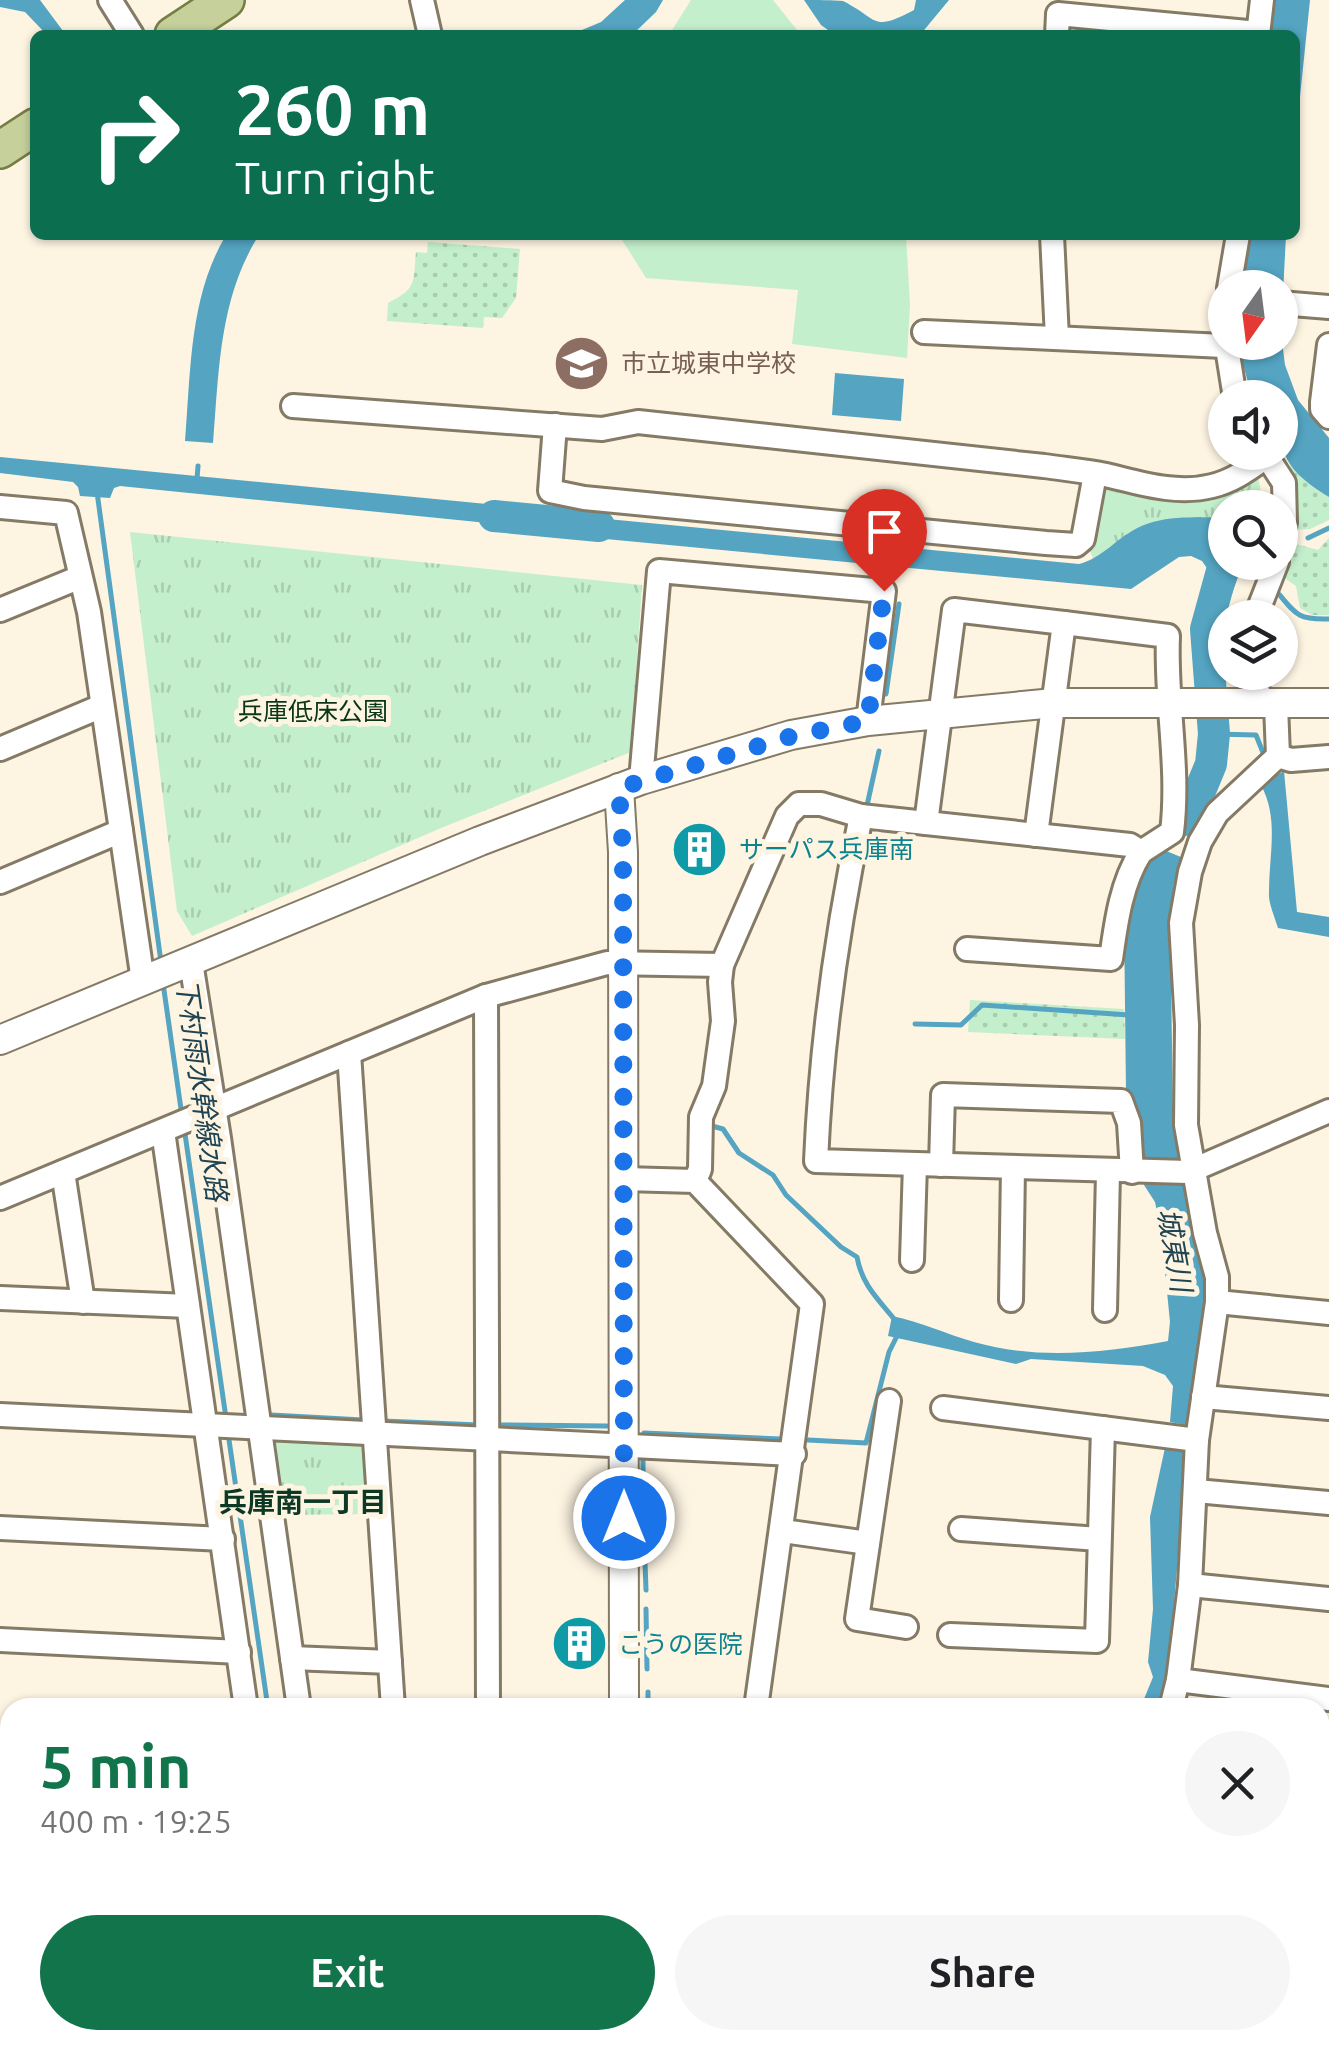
<!DOCTYPE html>
<meta charset="utf-8">
<style>
:root{--surface:#fff;--page:#f6f6f6;--text:#202124;--muted:#757577;--accent:#12744a}
body{margin:0;font-family:Ubuntu,"Noto Sans JP",sans-serif;background:var(--page);color:var(--text);height:100vh;display:flex;flex-direction:column;font-size:38px;white-space:nowrap}
*{box-sizing:border-box;margin:0}
p{font-size:32px;color:var(--muted)}
.icon{flex:none;width:55px;height:55px;fill:none;stroke:currentColor;stroke-width:2;stroke-linecap:round;stroke-linejoin:round}
.map{position:relative;flex:1;overflow:hidden}
.side{position:absolute;left:0px;top:1698px;width:1330px;height:352px;display:flex;flex-direction:column;background:var(--surface);border-radius:30px 30px 0 0;box-shadow:0 2px 8px #0004}
.side>*{flex:none}
.banner{position:absolute;left:30px;top:30px;width:1270px;height:210px;border-radius:15px;box-shadow:0 2px 8px #0004;background:#0b6e4f;color:#fff;overflow:hidden}
.needle{width:65px;rotate:194deg}
.buttons{position:absolute;left:1208px;top:270px;display:grid;gap:20px}
.buttons a{display:grid;place-items:center;width:90px;height:90px;border-radius:50%;background:var(--surface);box-shadow:0 2px 8px #0004;font-size:50px}
.pin{position:absolute;display:grid;place-items:center;width:85px;height:85px;color:#fff;margin:-102px -42px;border-radius:50% 50% 50% 0;rotate:-45deg;box-shadow:0 0 10px #0007}
.pin .icon{rotate:45deg}
.me{position:absolute;width:110px;margin:-55px;rotate:0deg;stroke-linejoin:round;filter:drop-shadow(0 0 8px #0008)}
.turn{display:flex;align-items:center;gap:35px;height:210px;padding:0 40px;font-size:45px}
.turn .icon{width:130px;height:130px;stroke-width:2.5}
.turn b{display:block;font-size:70px;line-height:85px}
.round{display:grid;place-items:center;flex:none;width:105px;height:105px;border-radius:52px;background:var(--page)}
.overview{display:flex;align-items:center;justify-content:space-between;height:170px;padding:0 40px}
h1{font-size:60px;font-weight:700;line-height:75px;color:var(--accent)}
.action{display:flex;gap:20px;margin-top:auto;padding:20px 40px}
.action a{flex:1;height:115px;border-radius:60px;background:var(--accent);color:#fff;font-size:40px;font-weight:700;line-height:115px;text-align:center}
.action a+a{background:var(--page);color:var(--text)}
.map>svg:first-child{display:block}
.grass{fill:url(#grass-dots)}
.park{fill:url(#park-tufts)}
.pitch{fill:#c4efcc}
.water{fill:#54a4c2}
.lines{fill:none;stroke-linecap:round;stroke-linejoin:round}
.stream{stroke:#54a4c2;stroke-width:5}
.river{stroke:#54a4c2;stroke-width:32}
.minor-casing{stroke:#847a65;stroke-width:28}
.tertiary-casing{stroke:#847a65;stroke-width:32}
.primary-casing{stroke:#747d42;stroke-width:40}
.minor{stroke:#fff;stroke-width:22}
.tertiary{stroke:#fff;stroke-width:28}
.primary{stroke:#c5d09b;stroke-width:35}
.route{stroke:#1a73e8;stroke-width:18;stroke-dasharray:0 32.4}
.labels{text-anchor:middle;stroke-width:10;stroke-linejoin:round;paint-order:stroke}
.education-label{font-size:25px;fill:#785e54;stroke:#fdf4e2;text-anchor:start}
.park-label{font-size:25px;fill:#093618;stroke:#fdf4e2}
.culture-label{font-size:25px;fill:#0d838f;stroke:#fdf4e2;text-anchor:start}
.water-label{font-size:28px;font-style:italic;fill:#204452;stroke:#fdf4e2}
.neighbourhood-label{font-size:28px;font-weight:bold;fill:#0d3824;stroke:#fdf4e2}
</style>
<div class="map">
<svg width="1329" height="2049" viewBox="0 0 1329 2049">
<defs>
<pattern id="grass-dots" width="8" height="8" patternUnits="userSpaceOnUse" patternTransform="scale(2.5)"><rect width="8" height="8" fill="#c4efcc"/><path d="M2 2h.1M6 6h.1" fill="none" stroke="#a8ccae" stroke-width="1.8" stroke-linecap="round"/></pattern>
<pattern id="park-tufts" width="24" height="20" patternUnits="userSpaceOnUse" patternTransform="scale(2.5)"><rect width="24" height="20" fill="#c4efcc"/><path d="M3 7l-1-3M5 7V3M7 7l1-3M15 17l-1-3M17 17v-4M19 17l1-3" fill="none" stroke="#a8ccae"/></pattern>
</defs>
<rect width="100%" height="100%" fill="#fdf4e2"/>
<g class="grass">
<path d="M428,242L520,249L516,298L502,318L484,317L483,328L387,321L388,303C417,288 413,284 416,252L427,253Z"/>
<polygon points="1290,465 1329,497 1329,520 1310,529 1294,530 1295,484"/>
<polygon points="1329,538 1329,615 1312,615 1300,608 1296,586 1283,577 1296,544 1318,550"/>
<polygon points="970,1000 1124,1009 1125,1039 968,1032"/>
</g>
<g class="park">
<path d="M1258,477L1264,507L1225,508V517C1160,519 1146,516 1094,560L1086,543L1100,480L1215,494Z"/>
<polygon points="130,532 642,585 631,752 441,828 192,936 177,911"/>
<polygon points="269,1436 368,1439 374,1514 277,1515"/>
</g>
<g class="pitch">
<polygon points="691,0 773,0 801,35 669,35"/>
<polygon points="619,235 906,235 910,305 907,358 792,344 798,290 646,278"/>
</g>
<g class="water">
<polygon points="0,0 40,0 66,35 47,35 25,12 0,7"/>
<polygon points="625,0 663,0 656,12 632,35 570,35 601,22"/>
<path d="M804,0C815,0 834,0 843,1C879,19 871,33 914,10L916,0H949L920,35H835L821,25Z"/>
<polygon points="1268,0 1310,0 1295,145 1295,35 1265,35"/>
<path d="M226,235H259C219,298 219,371 213,443L185,441C191,371 189,297 226,235Z"/>
<path d="M1245,235H1286L1281,333L1285,365L1298,400L1329,438V497C1279,466 1280,452 1280,398L1252,397L1237,342H1280V288L1241,287Z"/>
<polygon points="835,373 904,379 901,421 832,415"/>
<polygon points="0,457 539,509 537,528 120,486 114,488 110,498 80,496 78,487 73,482 0,473"/>
<path d="M555,514L1079,564C1100,559 1113,542 1132,531C1160,514 1193,518 1225,517V562L1243,563C1228,606 1217,628 1219,676L1204,677L1195,627L1207,598L1209,571L1202,561L1191,556L1179,557L1131,589L553,534Z"/>
<path d="M1284,771L1297,912L1329,917V937L1278,928C1275,918 1270,907 1269,897C1268,858 1280,820 1261,785Z"/>
<path d="M1164,850L1188,860L1174,883L1170,911L1173,1112L1181,1180L1186,1189L1209,1279L1191,1426L1170,1422L1173,1386L1165,1375L1143,1366L1031,1359L1016,1364L888,1336L892,1316C921,1322 946,1334 974,1342C1037,1360 1104,1353 1168,1341L1170,1322L1161,1231L1155,1202L1144,1185L1147,1162L1139,1157L1126,1092L1124,917L1144,865Z"/>
<polygon points="1166,1443 1188,1443 1168,1672 1160,1707 1133,1707 1144,1699 1153,1677 1148,1662 1153,1609 1150,1517"/>
</g>
<g class="lines">
<g class="stream">
<polyline points="197,479 198,466"/>
<polyline points="97,492 161,962"/>
<polyline points="1308,538 1329,528"/>
<path d="M1278,593C1296,615 1299,620 1329,619"/>
<polyline points="886,694 899,604"/>
<polyline points="1214,734 1256,735 1266,760"/>
<polyline points="866,810 879,751"/>
<polyline points="163,983 182,1116"/>
<polyline points="915,1024 961,1025 982,1005 1129,1015"/>
<path d="M708,1125L723,1129L739,1153L773,1175L786,1195L841,1247L857,1257C862,1285 878,1299 895,1320"/>
<polyline points="184,1127 226,1418"/>
<polyline points="271,1415 363,1420"/>
<polyline points="383,1421 479,1425"/>
<polyline points="502,1425 607,1426"/>
<polyline points="228,1433 268,1708"/>
<polyline points="644,1433 781,1439"/>
<polyline points="808,1440 866,1443 889,1352 898,1334"/>
<polyline points="643,1458 643,1479"/>
<polyline points="644,1496 644,1508"/>
<polyline points="644,1520 645,1543"/>
<polyline points="645,1562 646,1590"/>
<polyline points="646,1609 647,1669"/>
<polyline points="648,1692 648,1708"/>
<polyline points="299,2040 299,2049"/>
</g>
<g class="river">
<polyline points="494,516 599,526"/>
<polyline points="1188,820 1211,764 1214,734 1206,629 1225,560"/>
</g>
<defs>
<g id="minor">
<polyline points="110,0 132,35"/>
<polyline points="422,0 430,35"/>
<polyline points="1057,35 1058,14 1258,33"/>
<polyline points="1258,35 1262,0"/>
<polyline points="1052,235 1057,338"/>
<polyline points="1229,288 1238,235"/>
<polyline points="1280,303 1329,307"/>
<polyline points="924,332 1224,346"/>
<polyline points="1225,335 1235,398"/>
<polyline points="1329,345 1322,402 1322,409 1329,417"/>
<path d="M293,406L602,429L638,422L1044,466C1064,469 1086,471 1106,475C1140,483 1176,495 1212,486C1233,481 1249,469 1266,457"/>
<polyline points="555,425 550,491 584,498 1046,543 1076,545 1083,539 1095,474"/>
<polyline points="1264,452 1284,483 1285,522 1280,549"/>
<polyline points="0,507 66,513 89,612 143,981"/>
<polyline points="0,610 78,578"/>
<polyline points="1255,618 1277,562"/>
<polyline points="1254,672 1261,705"/>
<polyline points="0,749 102,706"/>
<polyline points="1278,756 1291,760 1329,757"/>
<polyline points="641,780 659,571 884,591 868,721"/>
<path d="M861,816C837,929 821,1046 816,1161L1188,1172L1329,1111"/>
<polyline points="926,823 954,610 1064,623 1036,835"/>
<polyline points="0,882 121,831"/>
<path d="M967,949L1111,959C1116,923 1121,883 1141,852"/>
<polyline points="191,962 219,1138 299,1708"/>
<polyline points="486,996 488,1708"/>
<polyline points="349,1053 393,1708"/>
<polyline points="163,1131 246,1708"/>
<polyline points="941,1165 943,1095 1121,1101 1129,1123 1132,1172"/>
<polyline points="63,1172 83,1302"/>
<polyline points="624,1179 695,1181 812,1304 756,1708"/>
<path d="M695,1181L700,1169L701,1117L714,1086L723,1021L720,982L722,965L787,816L799,804H821L861,816L1130,845L1141,852L1172,832C1180,767 1165,701 1168,636L1064,623"/>
<polyline points="0,1198 486,996 607,963 722,965"/>
<polyline points="912,1260 915,1164"/>
<polyline points="0,1298 188,1306"/>
<polyline points="1011,1300 1013,1167"/>
<polyline points="1217,1302 1329,1313"/>
<polyline points="1105,1310 1108,1172"/>
<polyline points="1203,1397 1329,1408"/>
<polyline points="889,1401 857,1619 906,1627"/>
<polyline points="943,1408 1197,1440"/>
<polyline points="0,1415 794,1454"/>
<polyline points="1196,1491 1329,1503"/>
<polyline points="0,1528 223,1539"/>
<polyline points="961,1529 1099,1539"/>
<polyline points="783,1531 868,1543"/>
<polyline points="1190,1585 1329,1599"/>
<polyline points="950,1635 1097,1641 1103,1428"/>
<polyline points="0,1640 239,1652"/>
<polyline points="292,1658 390,1662"/>
<polyline points="1178,1680 1329,1699"/>
<polyline points="1171,1708 1178,1680 1190,1585 1197,1440 1217,1302 1217,1277 1205,1233 1186,1125 1187,1025 1181,923 1190,872 1200,842 1217,813 1278,756 1276,705"/>
<polyline points="0,1756 10,1756"/>
<polyline points="1320,1833 1329,1833"/>
<polyline points="1320,1963 1329,1990"/>
<polyline points="332,2040 333,2049"/>
<polyline points="1047,2049 1047,2040"/>
</g>
<g id="tertiary">
<polyline points="619,788 623,852 624,1708"/>
<polyline points="0,1040 480,841 641,780 791,735 868,721 1054,703 1329,703"/>
<polyline points="0,1905 10,1906"/>
<polyline points="1320,1936 1329,1936"/>
<polyline points="621,2049 622,2040"/>
</g>
<g id="primary">
<polyline points="173,35 226,0"/>
<polyline points="0,150 35,127"/>
</g>
</defs>
<use href="#minor" class="minor-casing"/>
<use href="#tertiary" class="tertiary-casing"/>
<use href="#primary" class="primary-casing"/>
<use href="#minor" class="minor"/>
<use href="#tertiary" class="tertiary"/>
<use href="#primary" class="primary"/>
</g>
<g class="lines">
<polyline class="route" points="624,1518 623,852 619,788 792,736 868,721 884,591"/>
</g>
<defs>
<symbol id="school-disc" viewBox="-11 -11 22 22"><circle r="9.5" fill="#8d6e63" stroke="#fdf4e2"/><path d="M0-5L7-2L0 1L-7-2ZM-4 1L0 2.5L4 1V4Q0 6-4 4Z" fill="#fff"/></symbol>
<symbol id="building-disc" viewBox="-11 -11 22 22"><circle r="9.5" fill="#0f9aa8" stroke="#fdf4e2"/><path d="M-4-6H4V6H1V3H-1V6H-4ZM-2.5-4.3h1.7v1.8h-1.7ZM.8-4.3h1.7v1.8H.8ZM-2.5-1h1.7V.8h-1.7ZM.8-1h1.7V.8H.8Z" fill="#fff"/></symbol>
</defs>
<g fill-rule="evenodd">
<use href="#school-disc" x="550" y="332" width="63" height="63"/>
<use href="#building-disc" x="668" y="818" width="63" height="63"/>
<use href="#building-disc" x="548" y="1612" width="63" height="63"/>
</g>
<g class="labels">
<g class="education-label">
<text x="621" y="372">市立城東中学校</text>
</g>
<g class="park-label">
<text x="313" y="720">兵庫低床公園</text>
</g>
<g class="culture-label">
<text x="739" y="858">サーパス兵庫南</text>
<text x="618" y="1653">こうの医院</text>
</g>
<g class="water-label">
<text transform="translate(202 1090) rotate(82)" y="10">下村雨水幹線水路</text>
<text transform="translate(1175 1250) rotate(80)" y="10">城東川</text>
</g>
<g class="neighbourhood-label">
<text x="303" y="1512">兵庫南一丁目</text>
</g>
</g>
</svg>
<div class="buttons">
<a><svg class="needle" viewBox="-14 -14 28 28"><path d="M0-13l5 13h-10z" fill="#e53935"/><path d="M0 13l5-13h-10z" fill="#757577"/></svg></a>
<a><svg class="icon" aria-label="sound" viewBox="0 0 24 24"><path d="M4 9h4l5-4v14l-5-4H4zM17 9q2 3 0 6"/></svg></a>
<a><svg class="icon" aria-label="search" viewBox="0 0 24 24"><circle cx="10" cy="10" r="6"/><path d="M15 15l6 6"/></svg></a>
<a><svg class="icon" aria-label="layers" viewBox="0 0 24 24"><path d="M12 4l9 5-9 5-9-5zM3 14l9 5 9-5"/></svg></a>
</div>
<div class="pin" style="left:884px;top:591px;background:#d93025"><svg class="icon" aria-label="arrive" viewBox="0 0 24 24"><path d="M6 21V4h12l-3 4 3 4H6"/></svg></div>
<svg class="me" style="left:624px;top:1518px" viewBox="-20 -20 40 40"><circle r="17" fill="#1a73e8" stroke="#fff" stroke-width="3"/><path d="M0-11L8 9 0 5-8 9z" fill="#fff"/></svg>
<div class="banner">
<div class="turn"><svg class="icon" aria-label="right" viewBox="0 0 24 24"><path d="M7 20v-9h11M14 6l5 5-5 5"/></svg><div><b>260 m</b>Turn right</div></div>
</div>
<section class="side">
<div class="overview"><div><h1>5 min</h1><p>400 m · 19:25</p></div><a class="round"><svg class="icon" aria-label="close" viewBox="0 0 24 24"><path d="M6 6l12 12M18 6L6 18"/></svg></a></div>
<div class="action"><a>Exit</a><a>Share</a></div>
</section>
</div>
